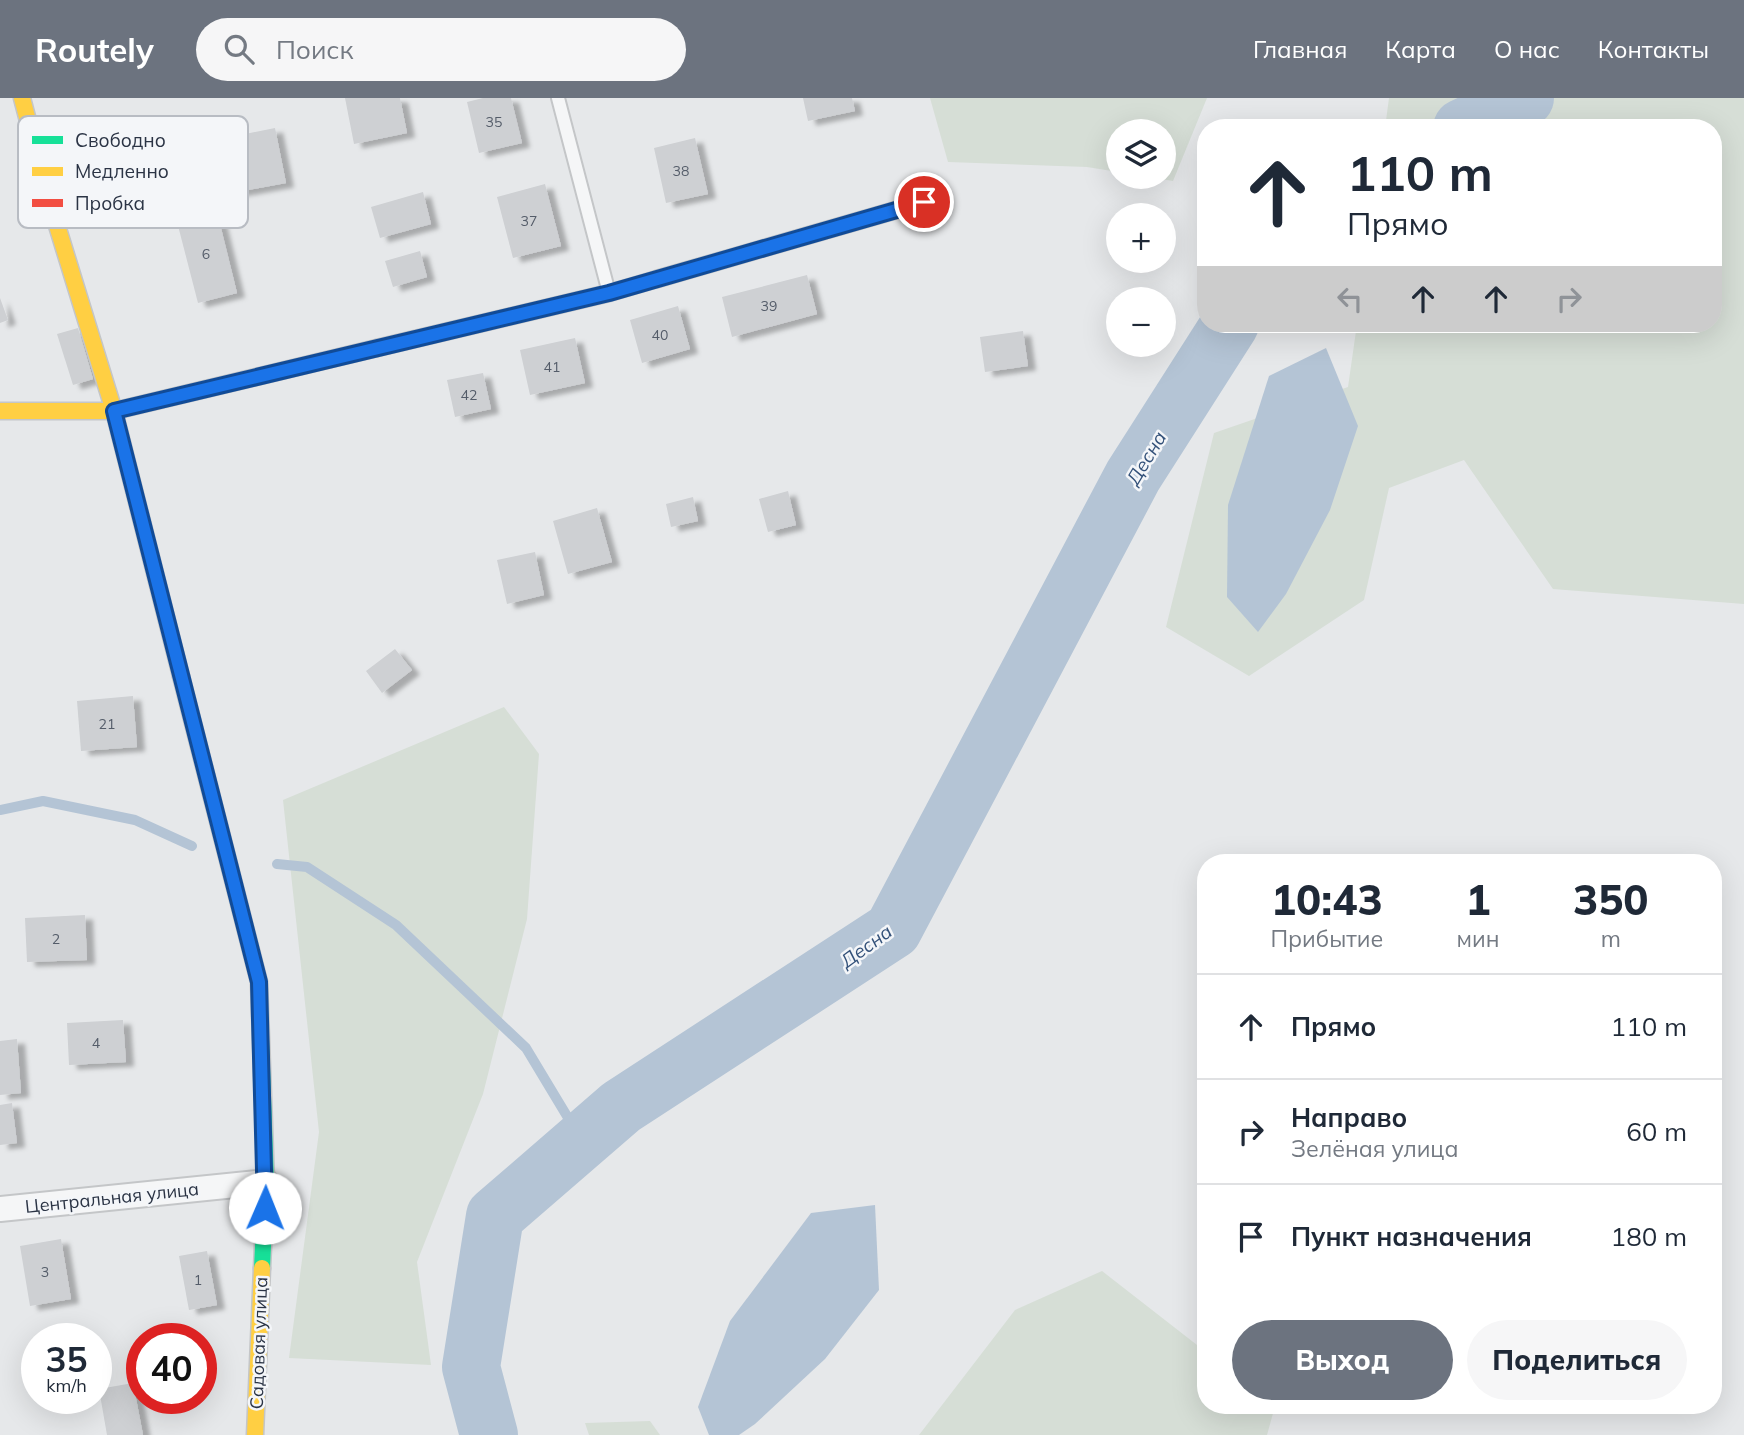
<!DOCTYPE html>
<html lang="ru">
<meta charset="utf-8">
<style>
:root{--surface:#fff;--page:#f6f6f7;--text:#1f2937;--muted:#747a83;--line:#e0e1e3;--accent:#6c737f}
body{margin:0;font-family:Mulish,sans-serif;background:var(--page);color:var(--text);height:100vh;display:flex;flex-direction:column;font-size:26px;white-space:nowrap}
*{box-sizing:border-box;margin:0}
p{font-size:23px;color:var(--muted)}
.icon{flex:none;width:38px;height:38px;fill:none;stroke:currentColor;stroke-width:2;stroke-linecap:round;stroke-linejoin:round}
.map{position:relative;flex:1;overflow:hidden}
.panel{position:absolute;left:1197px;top:756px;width:525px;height:560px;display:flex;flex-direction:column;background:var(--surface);border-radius:28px;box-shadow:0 7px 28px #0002}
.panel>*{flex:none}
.banner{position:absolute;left:1197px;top:21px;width:525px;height:214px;border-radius:28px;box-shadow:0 7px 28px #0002;background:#fff;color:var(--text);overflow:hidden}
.fabs{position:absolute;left:1106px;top:21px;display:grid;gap:14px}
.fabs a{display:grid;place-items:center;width:70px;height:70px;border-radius:50%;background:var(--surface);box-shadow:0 7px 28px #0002;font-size:35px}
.speed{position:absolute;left:21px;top:1225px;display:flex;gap:14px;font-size:35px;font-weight:700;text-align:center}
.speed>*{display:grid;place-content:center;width:91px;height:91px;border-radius:50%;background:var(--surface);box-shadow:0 7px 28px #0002;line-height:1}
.speed small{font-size:18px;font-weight:400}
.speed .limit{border:10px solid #d22;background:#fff;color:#111}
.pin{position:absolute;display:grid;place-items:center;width:60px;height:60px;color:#fff;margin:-30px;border:4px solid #fff;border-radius:50%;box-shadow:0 2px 7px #0007}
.me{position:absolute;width:77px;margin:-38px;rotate:1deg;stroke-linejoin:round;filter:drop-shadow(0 0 5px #0008)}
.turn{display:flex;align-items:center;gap:24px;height:147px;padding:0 35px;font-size:32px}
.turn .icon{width:91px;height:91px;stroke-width:2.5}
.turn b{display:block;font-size:49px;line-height:60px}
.lanes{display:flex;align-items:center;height:66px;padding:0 35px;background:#0003;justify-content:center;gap:35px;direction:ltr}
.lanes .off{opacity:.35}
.eta{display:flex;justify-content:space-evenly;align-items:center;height:119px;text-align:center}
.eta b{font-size:42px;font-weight:800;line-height:49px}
.primary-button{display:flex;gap:14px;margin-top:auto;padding:14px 35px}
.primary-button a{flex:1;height:80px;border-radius:42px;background:var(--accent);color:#fff;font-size:28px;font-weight:800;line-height:80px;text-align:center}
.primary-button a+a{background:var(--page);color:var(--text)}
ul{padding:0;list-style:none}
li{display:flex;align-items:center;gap:21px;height:105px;padding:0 35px;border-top:2px solid var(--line)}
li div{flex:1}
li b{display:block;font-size:26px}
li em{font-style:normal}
header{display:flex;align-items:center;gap:42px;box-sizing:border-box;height:98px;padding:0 35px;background:var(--accent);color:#fff}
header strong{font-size:33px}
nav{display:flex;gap:38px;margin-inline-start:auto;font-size:24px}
.search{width:490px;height:63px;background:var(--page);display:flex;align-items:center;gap:18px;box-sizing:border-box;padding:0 24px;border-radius:38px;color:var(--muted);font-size:26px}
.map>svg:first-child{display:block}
.green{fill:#d6ded6}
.water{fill:#b4c4d5}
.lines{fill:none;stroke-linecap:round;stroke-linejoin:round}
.stream{stroke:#b4c4d5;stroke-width:10}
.river{stroke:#b4c4d5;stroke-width:58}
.building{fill:#ced0d3;filter:url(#shadow)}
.lane-casing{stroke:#c4c6c8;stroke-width:16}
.street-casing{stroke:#c4c6c8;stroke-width:28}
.fast-casing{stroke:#c4c6c8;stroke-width:19}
.slow-casing{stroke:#c4c6c8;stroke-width:19}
.jam-casing{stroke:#c4c6c8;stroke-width:19}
.lane{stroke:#f5f6f7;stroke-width:12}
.street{stroke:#f5f6f7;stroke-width:24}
.fast{stroke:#16e098;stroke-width:16}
.slow{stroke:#ffcf43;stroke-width:16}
.jam{stroke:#f24e42;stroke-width:16}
.route-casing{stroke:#114b97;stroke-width:18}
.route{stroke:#1a73e8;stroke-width:12}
.labels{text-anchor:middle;stroke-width:5;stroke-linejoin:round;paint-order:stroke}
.number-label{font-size:14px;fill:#545c69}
.street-label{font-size:18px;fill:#2b3445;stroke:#f4f6f9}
.water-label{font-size:19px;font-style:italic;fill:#34527a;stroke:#f4f6f9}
.key{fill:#f4f6f9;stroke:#b8bcc3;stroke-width:2}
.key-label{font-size:19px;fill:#2b3445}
</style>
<header>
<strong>Routely</strong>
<div class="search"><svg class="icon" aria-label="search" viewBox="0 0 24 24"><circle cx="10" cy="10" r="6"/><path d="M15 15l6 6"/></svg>Поиск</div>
<nav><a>Главная</a><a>Карта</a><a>О нас</a><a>Контакты</a></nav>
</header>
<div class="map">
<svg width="1744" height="1337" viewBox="0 0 1744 1337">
<defs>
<filter id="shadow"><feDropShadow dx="8" dy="4.5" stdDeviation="2" flood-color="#0004"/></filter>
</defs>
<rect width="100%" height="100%" fill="#e6e8ea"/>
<g class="green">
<polygon points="930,0 1207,0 1173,83 1149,79 1164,79 1164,33 1118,33 1118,74 1087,69 948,64"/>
<polygon points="1389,0 1744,0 1744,506 1553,491 1464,362 1389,390 1364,502 1249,578 1166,529 1214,335 1348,289 1357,226 1713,226 1713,30 1385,30"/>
<polygon points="504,609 539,656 527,821 483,996 417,1164 431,1267 289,1260 319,1034 283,702"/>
<polygon points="1102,1173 1206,1254 1206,1307 1275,1308 1267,1337 919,1337 1015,1212"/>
<polygon points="650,1323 660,1337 589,1337 585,1325"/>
</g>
<g class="water">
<polygon points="1326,250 1358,328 1330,412 1286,496 1258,534 1227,499 1228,407 1269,278"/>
<polygon points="875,1107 879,1192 825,1261 755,1326 739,1337 709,1337 698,1309 730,1223 811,1115"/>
</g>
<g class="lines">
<g class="stream">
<polyline points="0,712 43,703 135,722 192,748"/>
<polyline points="277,766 307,769 396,827 526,950 582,1043"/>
</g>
<g class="river">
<polyline points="1462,30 1525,0"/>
<polyline points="489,1337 471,1269 495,1118 621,1009 893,832 1133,378 1230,226"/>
</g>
</g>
<g class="building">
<polygon points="345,0 400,0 407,35 354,46"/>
<polygon points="483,0 511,0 522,45 479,55 467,4"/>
<polygon points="803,0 852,0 855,13 808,23"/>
<polygon points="275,30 286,85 232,95 221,41"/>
<polygon points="695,40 708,96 666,105 654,50"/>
<polygon points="545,86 561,148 513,160 497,99"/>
<polygon points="423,94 431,126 380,140 371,109"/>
<polygon points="215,106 237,195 198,205 175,116"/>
<polygon points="420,153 427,179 393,189 385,163"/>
<polygon points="807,177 817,216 732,239 722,199"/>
<polygon points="0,200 8,222 0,225"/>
<polygon points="678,208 690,251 642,265 630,222"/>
<polygon points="78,230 93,281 73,287 57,236"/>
<polygon points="1023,233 1028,268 985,274 980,239"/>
<polygon points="575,240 585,285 530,297 520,252"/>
<polygon points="483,275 491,311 455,319 447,282"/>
<polygon points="788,393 796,427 768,434 759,401"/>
<polygon points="693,399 698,423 671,429 666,406"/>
<polygon points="597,410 612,464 568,476 553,423"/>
<polygon points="535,454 544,497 507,506 497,462"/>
<polygon points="395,551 412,572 382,595 366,573"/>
<polygon points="133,598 137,649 81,653 77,603"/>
<polygon points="85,817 87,862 27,864 25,820"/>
<polygon points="123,922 126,964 69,967 67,925"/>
<polygon points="17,941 21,995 0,997 0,943"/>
<polygon points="12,1005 17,1045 0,1047 0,1007"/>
<polygon points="61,1141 71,1201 30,1208 20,1148"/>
<polygon points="207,1153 217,1207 189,1212 179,1158"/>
<polygon points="133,1285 143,1337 107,1337 99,1291"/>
</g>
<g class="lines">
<defs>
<polyline id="lane" points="558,0 608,191"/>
<polyline id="street" points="0,1111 266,1084"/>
<polyline id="fast" points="181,578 259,884 266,1084 262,1170"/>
<g id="slow">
<polyline points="22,0 47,95 114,313 181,578"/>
<polyline points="657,181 924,104"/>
<polyline points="0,313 114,313 377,250"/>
<polyline points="255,1337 262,1170"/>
</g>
<polyline id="jam" points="377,250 609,195 657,181"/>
</defs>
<use href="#lane" class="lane-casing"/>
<use href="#street" class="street-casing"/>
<use href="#fast" class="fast-casing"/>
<use href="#slow" class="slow-casing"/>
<use href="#jam" class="jam-casing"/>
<use href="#lane" class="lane"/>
<use href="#street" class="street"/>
<use href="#fast" class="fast"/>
<use href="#slow" class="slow"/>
<use href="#jam" class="jam"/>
</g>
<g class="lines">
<defs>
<polyline id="route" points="265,1110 259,884 114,313 609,195 924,104"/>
</defs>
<use href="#route" class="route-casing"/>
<use href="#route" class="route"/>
</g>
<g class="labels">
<g class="number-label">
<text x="494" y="29">35</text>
<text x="681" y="78">38</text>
<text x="529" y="128">37</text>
<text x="206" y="161">6</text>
<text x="769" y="213">39</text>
<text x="660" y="242">40</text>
<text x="552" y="274">41</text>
<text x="469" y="302">42</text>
<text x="107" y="631">21</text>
<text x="56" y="846">2</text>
<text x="96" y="950">4</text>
<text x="45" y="1179">3</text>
<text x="198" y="1187">1</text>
</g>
<g class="street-label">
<text transform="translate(112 1100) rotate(-6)" y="6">Центральная улица</text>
<text transform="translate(259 1245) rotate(-88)" y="6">Садовая улица</text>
</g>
<g class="water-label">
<text transform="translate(1146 360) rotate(-59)" y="7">Десна</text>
<text transform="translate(866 848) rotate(-36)" y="7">Десна</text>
</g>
</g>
<rect x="18" y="18" width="230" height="112" rx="10" class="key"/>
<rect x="32" y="38" width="31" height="8" fill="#16e098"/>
<rect x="32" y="69" width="31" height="9" fill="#ffcf43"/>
<rect x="32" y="101" width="31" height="8" fill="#f24e42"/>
<g class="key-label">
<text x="75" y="49">Свободно</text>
<text x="75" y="80">Медленно</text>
<text x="75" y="112">Пробка</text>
</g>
</svg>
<div class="fabs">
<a><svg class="icon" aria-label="layers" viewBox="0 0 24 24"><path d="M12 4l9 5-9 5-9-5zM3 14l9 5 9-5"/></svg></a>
<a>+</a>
<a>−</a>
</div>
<div class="speed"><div>35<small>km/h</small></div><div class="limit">40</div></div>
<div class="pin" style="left:924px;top:104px;background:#d93025"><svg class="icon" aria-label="arrive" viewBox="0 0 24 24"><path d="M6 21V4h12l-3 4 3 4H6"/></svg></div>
<svg class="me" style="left:265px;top:1110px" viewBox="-20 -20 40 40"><circle r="19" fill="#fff"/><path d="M0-13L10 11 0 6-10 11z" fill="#1a73e8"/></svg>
<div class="banner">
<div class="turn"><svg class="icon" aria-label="ahead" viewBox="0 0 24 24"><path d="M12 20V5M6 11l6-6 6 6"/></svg><div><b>110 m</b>Прямо</div></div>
<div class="lanes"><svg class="icon off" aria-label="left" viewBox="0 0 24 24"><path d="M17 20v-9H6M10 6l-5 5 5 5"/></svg><svg class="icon" aria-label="ahead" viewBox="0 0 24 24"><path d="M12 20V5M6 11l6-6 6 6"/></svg><svg class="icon" aria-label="ahead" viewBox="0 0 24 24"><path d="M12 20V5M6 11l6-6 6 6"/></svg><svg class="icon off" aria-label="right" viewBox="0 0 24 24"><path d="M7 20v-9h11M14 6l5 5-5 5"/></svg></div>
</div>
<section class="panel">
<div class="eta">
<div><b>10:43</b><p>Прибытие</p></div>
<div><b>1</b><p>мин</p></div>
<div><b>350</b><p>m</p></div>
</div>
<ul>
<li><svg class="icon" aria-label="ahead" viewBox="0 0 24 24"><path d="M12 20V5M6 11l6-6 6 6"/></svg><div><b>Прямо</b></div><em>110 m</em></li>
<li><svg class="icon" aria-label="right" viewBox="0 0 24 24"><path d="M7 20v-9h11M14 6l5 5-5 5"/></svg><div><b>Направо</b><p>Зелёная улица</p></div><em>60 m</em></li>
<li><svg class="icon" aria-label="arrive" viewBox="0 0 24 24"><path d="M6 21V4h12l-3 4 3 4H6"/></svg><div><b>Пункт назначения</b></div><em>180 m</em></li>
</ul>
<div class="primary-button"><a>Выход</a><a>Поделиться</a></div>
</section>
</div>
